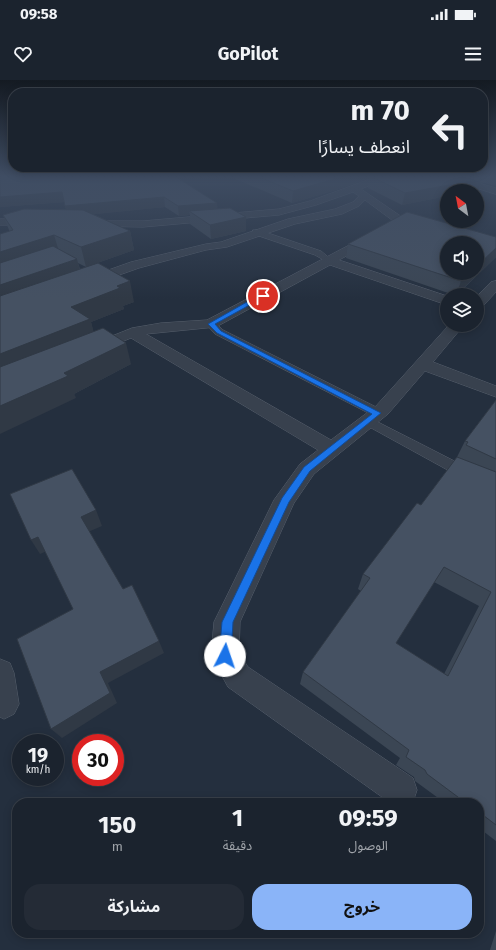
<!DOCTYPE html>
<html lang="ar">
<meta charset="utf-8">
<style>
:root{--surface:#1b232e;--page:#242b36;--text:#f1f3f6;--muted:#a0a4aa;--line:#39404a;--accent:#8ab4f8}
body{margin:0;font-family:"Fira Sans","Noto Sans Arabic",sans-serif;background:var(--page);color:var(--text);direction:rtl;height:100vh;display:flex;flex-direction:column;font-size:15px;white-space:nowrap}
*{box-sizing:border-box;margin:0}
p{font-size:13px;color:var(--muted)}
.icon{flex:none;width:22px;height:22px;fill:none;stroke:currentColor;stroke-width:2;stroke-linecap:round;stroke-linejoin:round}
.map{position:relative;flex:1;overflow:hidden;direction:ltr}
.sheet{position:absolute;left:12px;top:718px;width:472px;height:140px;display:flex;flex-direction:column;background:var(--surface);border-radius:16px;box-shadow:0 2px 10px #0003,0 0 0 1px var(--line);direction:rtl}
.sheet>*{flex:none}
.top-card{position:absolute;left:8px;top:8px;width:480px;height:84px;border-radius:16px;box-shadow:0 2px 10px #0003,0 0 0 1px var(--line);direction:rtl;background:#1b232e;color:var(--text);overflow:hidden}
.needle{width:26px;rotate:328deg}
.controls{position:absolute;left:440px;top:104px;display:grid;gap:8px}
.controls a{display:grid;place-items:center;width:44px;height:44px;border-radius:50%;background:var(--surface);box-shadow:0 2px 10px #0003,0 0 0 1px var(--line);font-size:20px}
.speed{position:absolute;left:12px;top:654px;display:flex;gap:8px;font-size:20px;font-weight:700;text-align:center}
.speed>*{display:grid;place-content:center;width:52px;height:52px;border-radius:50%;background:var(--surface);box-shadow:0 2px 10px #0003,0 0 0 1px var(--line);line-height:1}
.speed small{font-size:10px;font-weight:400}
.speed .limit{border:6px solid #d22;background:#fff;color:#111}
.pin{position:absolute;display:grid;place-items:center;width:34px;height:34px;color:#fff;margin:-17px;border:2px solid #fff;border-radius:50%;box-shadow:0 1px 4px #0007}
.me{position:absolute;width:44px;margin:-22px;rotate:4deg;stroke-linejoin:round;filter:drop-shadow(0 0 3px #0008)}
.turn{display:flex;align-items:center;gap:14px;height:84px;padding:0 12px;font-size:18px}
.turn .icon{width:52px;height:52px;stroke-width:2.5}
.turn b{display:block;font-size:28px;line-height:34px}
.eta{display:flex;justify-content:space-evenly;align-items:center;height:68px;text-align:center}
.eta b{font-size:24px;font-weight:700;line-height:28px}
.primary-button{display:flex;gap:8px;margin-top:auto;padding:8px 12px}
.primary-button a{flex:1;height:46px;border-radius:16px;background:var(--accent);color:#111;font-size:16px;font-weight:700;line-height:46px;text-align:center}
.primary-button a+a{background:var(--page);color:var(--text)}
.status{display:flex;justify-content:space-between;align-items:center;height:28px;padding:0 20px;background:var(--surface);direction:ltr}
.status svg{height:11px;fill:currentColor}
header{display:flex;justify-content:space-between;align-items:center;height:52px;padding:0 12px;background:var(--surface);font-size:18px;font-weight:700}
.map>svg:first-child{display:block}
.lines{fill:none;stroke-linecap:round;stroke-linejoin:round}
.service-casing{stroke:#565f6c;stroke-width:1}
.minor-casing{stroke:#565f6c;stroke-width:1}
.service{fill:#38414e;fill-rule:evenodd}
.minor{fill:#38414e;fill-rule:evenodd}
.wall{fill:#3b4654;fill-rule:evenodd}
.shaded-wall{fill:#303945}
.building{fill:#455162;stroke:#303945;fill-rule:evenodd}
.route{fill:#1a73e8;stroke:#114b97}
</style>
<div class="status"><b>09:58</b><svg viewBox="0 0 49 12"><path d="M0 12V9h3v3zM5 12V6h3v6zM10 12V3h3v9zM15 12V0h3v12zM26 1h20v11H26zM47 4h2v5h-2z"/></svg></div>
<header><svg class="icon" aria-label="menu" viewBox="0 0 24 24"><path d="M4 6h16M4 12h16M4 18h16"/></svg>GoPilot<svg class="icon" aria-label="heart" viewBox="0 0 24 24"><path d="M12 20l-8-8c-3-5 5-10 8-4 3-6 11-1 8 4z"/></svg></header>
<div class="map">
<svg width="496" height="870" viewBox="0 0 496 870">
<rect width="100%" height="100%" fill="#242f3e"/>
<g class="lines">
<defs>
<g id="service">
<polygon points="253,150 259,150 321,171 333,181 329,183 315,175 253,154"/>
<polygon points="211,241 215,242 223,250 382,330 384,333 382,336 374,336 215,254 206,244"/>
<polygon points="368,337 474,391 476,395 474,399 469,400 464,399 364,344 362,341 364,338"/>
</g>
<g id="minor">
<polygon points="376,97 390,97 361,109 402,137 403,139 400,147 339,180 447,216 447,225 330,185 216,247 146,254 331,360 376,326 449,245 464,245 433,282 496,306 496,317 425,291 388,334 314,394 294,423 240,542 239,573 248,587 413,698 417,710 413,722 409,723 389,722 228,607 211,576 214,542 274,420 300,384 318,370 131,258 92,274 87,272 84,269 87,266 132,248 161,243 207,240 391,143 392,140 365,120 359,126 342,134 295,144 227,167 206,170 139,188 88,206 83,205 82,202 83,199 131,182 206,164 221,162 288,139 335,129 353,122 359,116 353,112 316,125 279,135 143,147 85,146 80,143 81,141 143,141 279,129 310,121"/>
<polygon points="442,97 457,97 496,108 496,114"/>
<polygon points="0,139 35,139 40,142 35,145 0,145"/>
<polygon points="496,201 496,212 482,227 477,228 477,216 491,202"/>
<polygon points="0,579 10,583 14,593 19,624 14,634 4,639 0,637"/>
</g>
</defs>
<use href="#service" class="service-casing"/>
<use href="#minor" class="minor-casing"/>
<use href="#service" class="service"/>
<use href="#minor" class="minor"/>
</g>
<g class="wall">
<polygon points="0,97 176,97 246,151 211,159 190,144 190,135 179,136 165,127 93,134 130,151 134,170 86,187 78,183 80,189 134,222 123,226 124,229 91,242 93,251 131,284 74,314 76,318 3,135 66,129 64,122 0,127"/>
<polygon points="231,97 496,97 496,106 481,102 478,110 447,111 447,116 402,125 368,108 369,98 336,110 292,123"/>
<polygon points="348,164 496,177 457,215 454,215 346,178"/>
<path d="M496,320V761L479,748V723H445L415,701L414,697L396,685L400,678L300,604L303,592L361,511L358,509L363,494L421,425L457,377L465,361ZM434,502L479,526L444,594L396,563Z"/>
<polygon points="496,851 496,870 490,870"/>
</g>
<g class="shaded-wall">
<polygon points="341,97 370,97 336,110 292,123 293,111"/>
<polygon points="482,99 478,110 473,111 447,111 447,116 402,125 405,113"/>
<polygon points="62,112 65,122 0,127 0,117"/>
<polygon points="164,117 165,127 68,137 65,126"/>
<polygon points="217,123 218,133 189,131 190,135 179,136 178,126"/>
<polygon points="246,137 246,151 211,159 210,145"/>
<polygon points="130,151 134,170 86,187 81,167"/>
<polygon points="54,155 60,175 0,195 0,172"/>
<polygon points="496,168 496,177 456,215 461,201 470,193 477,193 477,186"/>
<polygon points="77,179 82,199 0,228 0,205"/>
<polygon points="130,201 134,222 123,226 124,229 91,242 96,260 0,300 0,274 71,227 117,206"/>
<polygon points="126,263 131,284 74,314 76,318 0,354 0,326 64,293"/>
<polygon points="96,430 102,446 88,452 81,437"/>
<polygon points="38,457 47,471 40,474 31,460"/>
<polygon points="159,561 164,573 108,603 117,623 62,658 51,649 100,592"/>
</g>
<g class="building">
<polygon points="0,97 176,97 217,123 178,126 164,117 65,126 62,112 0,117"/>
<polygon points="259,97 341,97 293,111"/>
<polygon points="372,97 478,97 482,99 405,113"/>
<polygon points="230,128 246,137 210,145 189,131"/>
<polygon points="24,129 83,130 130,151 81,167 54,155 0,172 0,154 13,150 3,135"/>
<polygon points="407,132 496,157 496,168 477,186 477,163 447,163 447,193 470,193 461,201 348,164"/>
<polygon points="53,166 77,179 0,205 0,183"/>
<polygon points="98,183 130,201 117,206 120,208 71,227 90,239 0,274 0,216"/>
<polygon points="103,248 126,263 64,293 68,296 0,326 0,287"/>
<polygon points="496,320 496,379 466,365 468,362 465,361"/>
<path d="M457,377L496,392V745L479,732V723H466L427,694L425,690L406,677L409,670L303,592L370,498L363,494L417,423L421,425ZM444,487L491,512L448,596L396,563Z"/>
<polygon points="72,389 96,430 81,437 123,509 132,505 159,561 100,592 110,613 51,649 17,559 73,529 38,457 31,460 10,414"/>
</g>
<linearGradient id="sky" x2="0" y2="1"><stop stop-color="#141a22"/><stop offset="0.44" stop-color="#3f4d63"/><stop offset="1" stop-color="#3f4d63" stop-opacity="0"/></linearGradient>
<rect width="496" height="219" fill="url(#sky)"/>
<polygon class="route" points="261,214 266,216 215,244 221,251 381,333 310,391 289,422 233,542 231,576 229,580 225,581 221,580 219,576 222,542 282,418 304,387 372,334 217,253 208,244"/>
</svg>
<div class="controls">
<a><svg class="needle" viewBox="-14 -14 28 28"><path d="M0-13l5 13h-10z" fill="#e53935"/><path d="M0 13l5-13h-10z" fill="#a0a4aa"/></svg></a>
<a><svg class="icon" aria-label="sound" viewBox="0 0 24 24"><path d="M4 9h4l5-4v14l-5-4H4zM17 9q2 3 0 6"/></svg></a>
<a><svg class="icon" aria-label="layers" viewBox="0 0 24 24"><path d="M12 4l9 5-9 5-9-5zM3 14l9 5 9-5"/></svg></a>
</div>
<div class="speed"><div>19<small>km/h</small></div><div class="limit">30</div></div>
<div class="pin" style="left:263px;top:216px;background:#d93025"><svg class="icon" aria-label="arrive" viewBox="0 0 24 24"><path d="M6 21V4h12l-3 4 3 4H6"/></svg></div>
<svg class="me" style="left:225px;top:576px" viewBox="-20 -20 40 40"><circle r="19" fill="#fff"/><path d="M0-13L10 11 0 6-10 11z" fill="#1a73e8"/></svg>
<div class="top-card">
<div class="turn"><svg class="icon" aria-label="left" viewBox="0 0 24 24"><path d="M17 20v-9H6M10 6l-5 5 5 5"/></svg><div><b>70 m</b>انعطف يسارًا</div></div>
</div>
<section class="sheet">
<div class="eta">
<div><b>09:59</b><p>الوصول</p></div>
<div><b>1</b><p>دقيقة</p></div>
<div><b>150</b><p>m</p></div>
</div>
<div class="primary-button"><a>خروج</a><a>مشاركة</a></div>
</section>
</div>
